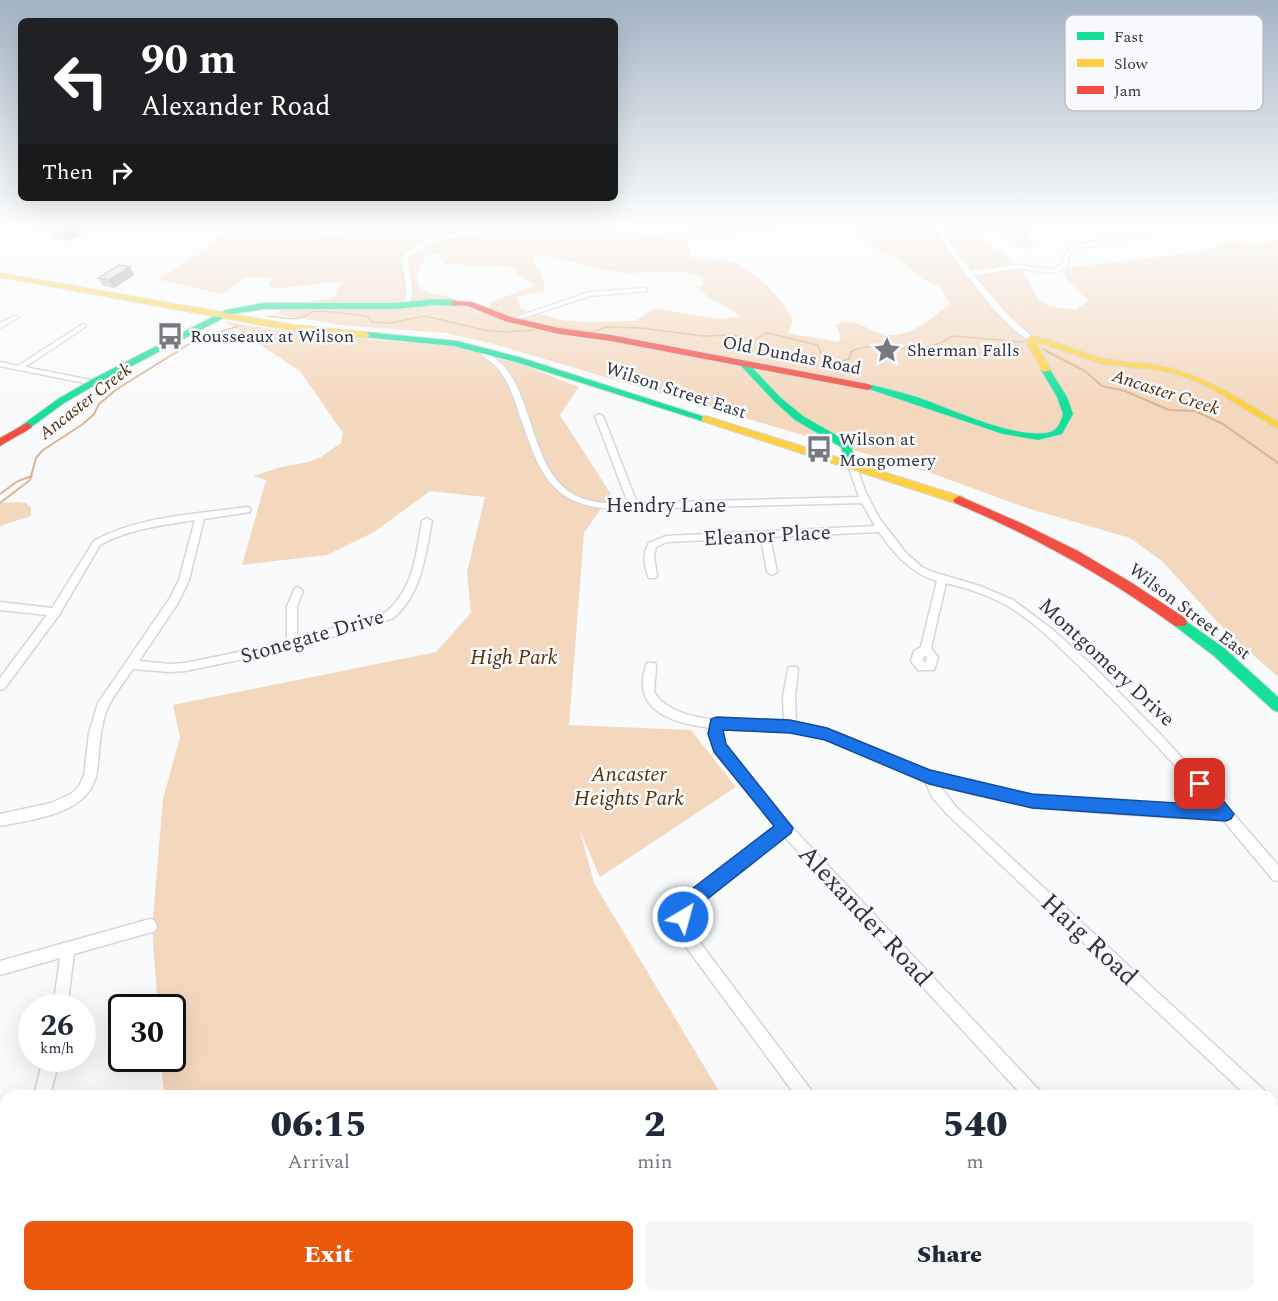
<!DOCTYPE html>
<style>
:root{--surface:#fff;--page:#f6f6f7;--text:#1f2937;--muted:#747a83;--accent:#ea580c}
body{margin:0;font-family:Spectral,serif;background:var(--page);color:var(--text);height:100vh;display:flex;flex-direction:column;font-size:22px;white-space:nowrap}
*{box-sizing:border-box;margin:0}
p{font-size:20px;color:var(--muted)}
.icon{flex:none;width:33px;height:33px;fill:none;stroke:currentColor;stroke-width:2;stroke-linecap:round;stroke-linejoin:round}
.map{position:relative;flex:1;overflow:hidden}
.sheet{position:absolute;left:0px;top:1090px;width:1278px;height:212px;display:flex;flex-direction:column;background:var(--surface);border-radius:18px 18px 0 0;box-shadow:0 6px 24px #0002}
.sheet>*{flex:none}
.hud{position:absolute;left:18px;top:18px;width:600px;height:183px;border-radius:9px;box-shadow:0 6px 24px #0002;background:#202124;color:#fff;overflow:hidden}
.speed{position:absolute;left:18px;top:994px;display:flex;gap:12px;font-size:30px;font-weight:700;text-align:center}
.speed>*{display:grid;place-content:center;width:78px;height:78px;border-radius:50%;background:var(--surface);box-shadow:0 6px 24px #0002;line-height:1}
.speed small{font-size:15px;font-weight:400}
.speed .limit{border:3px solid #111;border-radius:9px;background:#fff;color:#111}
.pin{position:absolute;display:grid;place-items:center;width:51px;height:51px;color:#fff;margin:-26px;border-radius:12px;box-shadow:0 3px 9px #0006}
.me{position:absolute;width:66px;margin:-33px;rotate:37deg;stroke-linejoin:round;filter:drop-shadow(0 0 4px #0008)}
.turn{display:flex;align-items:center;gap:21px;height:126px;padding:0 24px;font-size:27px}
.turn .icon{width:78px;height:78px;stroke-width:2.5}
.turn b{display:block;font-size:42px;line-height:51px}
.then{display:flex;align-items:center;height:57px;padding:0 24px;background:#0003;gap:12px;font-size:22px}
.eta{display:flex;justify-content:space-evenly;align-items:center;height:102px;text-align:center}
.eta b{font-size:36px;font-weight:800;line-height:42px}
.action{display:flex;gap:12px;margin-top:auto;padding:12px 24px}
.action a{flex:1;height:69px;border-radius:9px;background:var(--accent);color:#fff;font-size:24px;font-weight:800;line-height:69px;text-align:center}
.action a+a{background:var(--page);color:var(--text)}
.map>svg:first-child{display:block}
.green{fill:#f4d8be;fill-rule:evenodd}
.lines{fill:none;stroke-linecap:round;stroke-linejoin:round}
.stream-far1{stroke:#dcb590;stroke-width:1.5}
.stream{stroke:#dcb590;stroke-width:2}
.street-casing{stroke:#d4d6da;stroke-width:3}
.fast-casing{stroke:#d4d6da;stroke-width:2}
.slow-casing{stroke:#d4d6da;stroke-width:2}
.jam-casing{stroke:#d4d6da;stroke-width:2}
.street{fill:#fefefe;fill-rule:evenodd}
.fast{fill:#16e098;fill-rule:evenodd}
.slow{fill:#ffcf43;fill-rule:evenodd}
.jam{fill:#f24e42;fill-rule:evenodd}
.wall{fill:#bbbdc0}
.shaded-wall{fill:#999a9c}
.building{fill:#dadcdf;stroke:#999a9c;stroke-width:1.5}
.route{fill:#1a73e8;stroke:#114b97;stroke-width:1.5}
.labels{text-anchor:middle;stroke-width:5;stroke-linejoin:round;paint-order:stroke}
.far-poi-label{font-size:18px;fill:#31343a;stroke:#f8f9fc;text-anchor:start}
.far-street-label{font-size:18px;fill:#31343a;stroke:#f8f9fc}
.far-water-label{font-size:18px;font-style:italic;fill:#4f2b00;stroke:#f8f9fc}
.street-label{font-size:21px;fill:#31343a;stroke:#f8f9fc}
.park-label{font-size:21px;font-style:italic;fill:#573205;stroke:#f8f9fc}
.near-street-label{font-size:26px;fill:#31343a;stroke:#f8f9fc}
.key{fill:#f8f9fc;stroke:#bcbec2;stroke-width:1.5}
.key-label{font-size:16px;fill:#31343a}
</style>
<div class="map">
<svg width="1278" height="1301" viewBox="0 0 1278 1301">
<rect width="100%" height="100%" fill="#f9fafb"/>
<g class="green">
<path d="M368,224H595L615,231L646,235L676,233L697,224H827L686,239L692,258C706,260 720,259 734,263C755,270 785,301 793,321L788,333L838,342L841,338L836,325C855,314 874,337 893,335C915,334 934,316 950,304L940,287L923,279L894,255L881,252L857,234L851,224H1037L1036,229L1028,233L1027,238L1035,248C1017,252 1018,243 1005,236C997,232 986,230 977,230L974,233L1007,257L1023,273L1039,300L1049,306L1076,310L1088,301L1066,278L1064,273L1067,268L1206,251L1229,241L1258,244L1278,240V677L1224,629L1162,561L1130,538L1027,508L928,472L494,344L446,333L340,325L275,314C298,300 311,303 335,297L341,284L340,281L276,289L269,285L271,278L245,277L223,294L157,279L196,256L220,236L236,228H273L339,236ZM430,254H438L444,264L514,267L519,277L533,283L534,286L491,302L488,311L481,314C471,310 462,302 452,298C438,293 412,295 418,274C420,266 423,259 430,254ZM536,254L621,273L686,272L703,278V285L698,287L708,297L736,313L739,317L716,319L655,308L635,321L590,322L565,321L521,309L517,297L545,290L542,276L532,261Z"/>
<polygon points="224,321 301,334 452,346 523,365 579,387 560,415 611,494 584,533 569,725 691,730 736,787 600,877 580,831 594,883 722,1096 164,1096 161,1059 172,1059 172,1008 158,1008 152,929 163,799 180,737 173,705 436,652 471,613 467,572 485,497 430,491 374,532 327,555 242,565 266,480 253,476 281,467 308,462 321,457 341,443 343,433 300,371"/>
<polygon points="18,502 26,503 31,508 31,516 0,526 0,503"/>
<polygon points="228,1296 842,1296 845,1301 229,1301"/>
</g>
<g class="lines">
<g class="stream-far1">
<path d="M268,316C282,317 300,323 311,312L324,311L367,316L372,322L390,323L425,316L484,330L505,332L535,330"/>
<polyline points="557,327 593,332 606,327 641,328 703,336 734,335 753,340 767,333 818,345 821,352"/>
<polyline points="1043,349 1049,352"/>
<polyline points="176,352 197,339 239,326"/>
<path d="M851,352C875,336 915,363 952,336L1023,342"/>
</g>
<g class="stream">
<polyline points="820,351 824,361 840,362 849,359 852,351"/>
<polyline points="1046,351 1085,371 1102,386 1125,391 1169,410 1195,411 1223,424 1278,463"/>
<polyline points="0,494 18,481 32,476"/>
<polyline points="0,503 30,480 36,458 43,450 83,424 94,414 99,404 117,389 178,351"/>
</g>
<defs>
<g id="street">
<path d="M931,224H937L971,271L1016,265L1051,269L1062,264C1064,251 1068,248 1081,244L1179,225L1212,224L1202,229H1179L1075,249L1070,254L1067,266C1052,279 1034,268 1016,269C1002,269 988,274 974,275L1005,312L1033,338V340L1031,341C997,324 954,256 931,224Z"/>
<path d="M524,225L527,227L526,228C485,237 441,230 407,258L413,291L408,306L403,305L407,291L401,258C433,226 483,233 524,225Z"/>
<polygon points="645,288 647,289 647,291 590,296 513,321 508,320 589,292"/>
<polygon points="14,316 19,317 0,328 0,323"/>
<polygon points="83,324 86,326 85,327 25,367 95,381 95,385 0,366 0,362 18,366"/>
<path d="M486,350H490V355C495,358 500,362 504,366C537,405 531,484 587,500C600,504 615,503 628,503L595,416L599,414L603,416L637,503L859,497L848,465L849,463H855L866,493L879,518L906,553L922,567L933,572L980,586L1013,600L1052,629L1096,669L1160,734L1230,810L1278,865V881L1273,880L1223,820C1127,814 1031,813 939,785L956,807L1264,1090L1266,1096H1247L948,815L932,797L925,781C885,765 847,741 805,734C777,729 749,731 722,729L721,733L725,745L789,824L1039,1090L1041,1096H1023L784,836L695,906L690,917L692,932L811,1090L813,1096H796L681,940L676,917L685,896L776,827L716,752L709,733L710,728C673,723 629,711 647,663H655L656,666L654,692C675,727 747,720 784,722L783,697L788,670L789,667H797L798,670L795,697L796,723C838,728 876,750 915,766C931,773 946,777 963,781C1043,803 1129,802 1212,807C1170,759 1126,712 1080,667C1057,645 1034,621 1006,605C988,595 967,588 946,583L931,648L938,657L934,670H918L911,661L914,651L921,647L937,581C911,573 894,554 879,532L770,537L777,572L772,575L767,572L761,538L667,542L656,547L654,556L657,576L655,578H649C644,566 642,554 649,543L666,536L875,526L862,503L619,509C549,508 539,471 519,413C514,398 509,383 500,371C495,364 488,360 482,355ZM925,655L927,658L926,663L922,660Z"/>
<path d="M247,507L250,508V512L204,519L189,580L178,603L139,661L169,664L185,663L287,642V606L295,588L298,587L303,591L297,606V639L386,612C414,588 416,555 422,521L427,518L432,521C425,557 422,592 394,618L292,649L185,671L169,672L133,669C125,681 114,694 108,707C99,728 100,749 97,771C91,814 35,819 0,826V814L51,803L71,794L79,786L84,776L89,733L98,703L170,598L179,580L195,520C163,525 128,529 100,545L59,615L4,689L0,690V678L47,615L0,610V602L52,608L94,541C137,516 199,514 247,507Z"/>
<polygon points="150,919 155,921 157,926 155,931 74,954 67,1008 53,1008 60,958 0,975 0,961"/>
<polygon points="43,1059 59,1059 50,1096 34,1096"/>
<polygon points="1272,1102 1278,1105 1278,1123 1272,1120"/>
<polygon points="6,1150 6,1167 0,1169 0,1152"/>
<polygon points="59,1296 77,1296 79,1301 61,1301"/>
<polygon points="946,1296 966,1296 968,1301 948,1301"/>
<polygon points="1206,1296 1226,1296 1228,1301 1208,1301"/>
</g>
<g id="fast">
<polygon points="435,299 455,300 459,303 455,306 435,305 395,309 264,309 231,314 95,385 64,403 23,433 19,434 14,431 58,399 89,381 226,310 264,303 395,303"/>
<polygon points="366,332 457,341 522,358 711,419 706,422 702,421 516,362 454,346 363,337 362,335"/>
<polygon points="740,361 746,361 781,398 803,416 850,443 857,465 856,467 848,467 841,447 795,420 775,402 740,365"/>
<path d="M1046,367L1049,368L1067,397L1073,414L1062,434L1038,440L1003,434L863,387L868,384C884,388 901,392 917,397C949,408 1018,441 1050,432C1058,430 1061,421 1063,414L1057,397L1041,370Z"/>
<polygon points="1180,617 1224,648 1278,697 1278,712 1273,710 1214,656 1175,626 1173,622"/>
</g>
<g id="slow">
<polygon points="0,273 294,325 366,332 370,335 366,338 294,331 0,277"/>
<path d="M1031,336C1056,339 1078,352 1102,358C1120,363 1139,361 1157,365C1203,374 1239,398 1278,422V429L1210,388L1185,377L1156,370L1102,364L1036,342L1051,370L1043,372L1028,346L1027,339Z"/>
<polygon points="706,416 963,497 965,500 959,504 955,503 702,421 702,417"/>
</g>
<g id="jam">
<polygon points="452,301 472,302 511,317 559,328 611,335 868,384 873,387 868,390 611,341 559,334 505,321 468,306 452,305"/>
<polygon points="27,423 32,426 31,428 0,446 0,438"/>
<path d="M959,496L1021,523L1078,551L1132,583L1185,618L1187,622L1185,626H1175C1106,576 1033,536 955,503L953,500Z"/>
</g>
</defs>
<use href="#street" class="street-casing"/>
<use href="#fast" class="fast-casing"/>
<use href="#slow" class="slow-casing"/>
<use href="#jam" class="jam-casing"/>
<use href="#street" class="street"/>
<use href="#fast" class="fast"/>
<use href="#slow" class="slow"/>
<use href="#jam" class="jam"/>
</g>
<g class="wall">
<polygon points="54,224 78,224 84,233 69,241 54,238 47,227"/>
<polygon points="130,267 134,275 114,288 103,286 98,278"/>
</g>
<g class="shaded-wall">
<polygon points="75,224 78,224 84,233 69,241 62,230"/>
<polygon points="130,267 134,275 114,288 109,280"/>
</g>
<g class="building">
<polygon points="54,224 75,224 62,230 47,227"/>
<polygon points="119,265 130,267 109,280 98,278"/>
</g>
<linearGradient id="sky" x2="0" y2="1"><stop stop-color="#a3b4c5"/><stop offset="0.55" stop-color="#fcfdfd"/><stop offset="1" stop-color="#fcfdfd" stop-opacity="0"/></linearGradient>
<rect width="1278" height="406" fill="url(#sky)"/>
<polygon class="route" points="717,717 790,720 827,728 930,770 1032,794 1208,805 1192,784 1195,779 1200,777 1206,779 1234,814 1231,819 1226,821 1032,808 929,784 825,740 790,733 723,730 726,744 793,828 791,833 696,908 689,923 683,925 677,923 674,917 684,895 774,826 714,752 708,734 711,719"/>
<defs>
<symbol id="bus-bare" viewBox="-9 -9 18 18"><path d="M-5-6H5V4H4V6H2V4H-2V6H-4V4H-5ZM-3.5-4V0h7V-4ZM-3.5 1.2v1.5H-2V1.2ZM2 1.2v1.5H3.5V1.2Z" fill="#77797e" stroke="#f8f9fc" stroke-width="2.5" paint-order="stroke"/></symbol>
<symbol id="sight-bare" viewBox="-9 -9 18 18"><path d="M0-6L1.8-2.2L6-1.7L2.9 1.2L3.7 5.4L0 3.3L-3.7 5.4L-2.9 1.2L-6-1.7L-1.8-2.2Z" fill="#77797e" stroke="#f8f9fc" stroke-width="2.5" paint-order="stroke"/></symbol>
</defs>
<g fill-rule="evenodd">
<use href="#bus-bare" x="151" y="317" width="38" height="38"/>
<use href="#sight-bare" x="868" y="331" width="38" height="38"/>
<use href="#bus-bare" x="800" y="430" width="38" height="38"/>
</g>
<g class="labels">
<g class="far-poi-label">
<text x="190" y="342">Rousseaux at Wilson</text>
<text x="907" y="356">Sherman Falls</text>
<text x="839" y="445">Wilson at<tspan x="839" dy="21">Mongomery</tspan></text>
</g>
<g class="far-street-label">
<text transform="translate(792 355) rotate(11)" y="6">Old Dundas Road</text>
<text transform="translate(676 390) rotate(18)" y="6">Wilson Street East</text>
<text transform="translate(1190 611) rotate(37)" y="6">Wilson Street East</text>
</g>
<g class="far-water-label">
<text transform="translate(1166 392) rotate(18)" y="6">Ancaster Creek</text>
<text transform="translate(85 401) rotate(-38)" y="6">Ancaster Creek</text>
</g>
<g class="street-label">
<text x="666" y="512">Hendry Lane</text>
<text transform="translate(767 535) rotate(-3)" y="7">Eleanor Place</text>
<text transform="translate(312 636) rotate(-16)" y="7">Stonegate Drive</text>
<text transform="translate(1107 662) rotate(43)" y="7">Montgomery Drive</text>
</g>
<g class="park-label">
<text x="514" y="664">High Park</text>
<text x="629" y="781">Ancaster<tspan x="629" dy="24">Heights Park</tspan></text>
</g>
<g class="near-street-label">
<text transform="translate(866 915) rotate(47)" y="9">Alexander Road</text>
<text transform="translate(1090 939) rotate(43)" y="9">Haig Road</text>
</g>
</g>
<rect x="1065" y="15" width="198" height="96" rx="9" class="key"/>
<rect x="1077" y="32" width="27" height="8" fill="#16e098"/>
<rect x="1077" y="59" width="27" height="8" fill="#ffcf43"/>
<rect x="1077" y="86" width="27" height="8" fill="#f24e42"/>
<g class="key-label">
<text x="1114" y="42">Fast</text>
<text x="1114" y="69">Slow</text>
<text x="1114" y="96">Jam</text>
</g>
</svg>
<div class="speed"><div>26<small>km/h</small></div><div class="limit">30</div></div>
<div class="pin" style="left:1200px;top:784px;background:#d93025"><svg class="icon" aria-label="arrive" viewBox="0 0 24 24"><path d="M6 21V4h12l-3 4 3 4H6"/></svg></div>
<svg class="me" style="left:683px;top:917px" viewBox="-20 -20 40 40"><circle r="17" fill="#1a73e8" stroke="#fff" stroke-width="3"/><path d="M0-11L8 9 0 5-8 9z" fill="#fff"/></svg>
<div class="hud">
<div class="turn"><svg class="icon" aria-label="left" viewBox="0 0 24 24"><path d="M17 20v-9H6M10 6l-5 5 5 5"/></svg><div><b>90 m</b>Alexander Road</div></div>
<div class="then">Then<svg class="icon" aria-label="right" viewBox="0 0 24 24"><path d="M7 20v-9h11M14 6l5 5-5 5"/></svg></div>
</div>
<section class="sheet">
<div class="eta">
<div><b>06:15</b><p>Arrival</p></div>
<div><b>2</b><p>min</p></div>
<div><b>540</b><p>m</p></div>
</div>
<div class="action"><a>Exit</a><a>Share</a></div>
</section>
</div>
